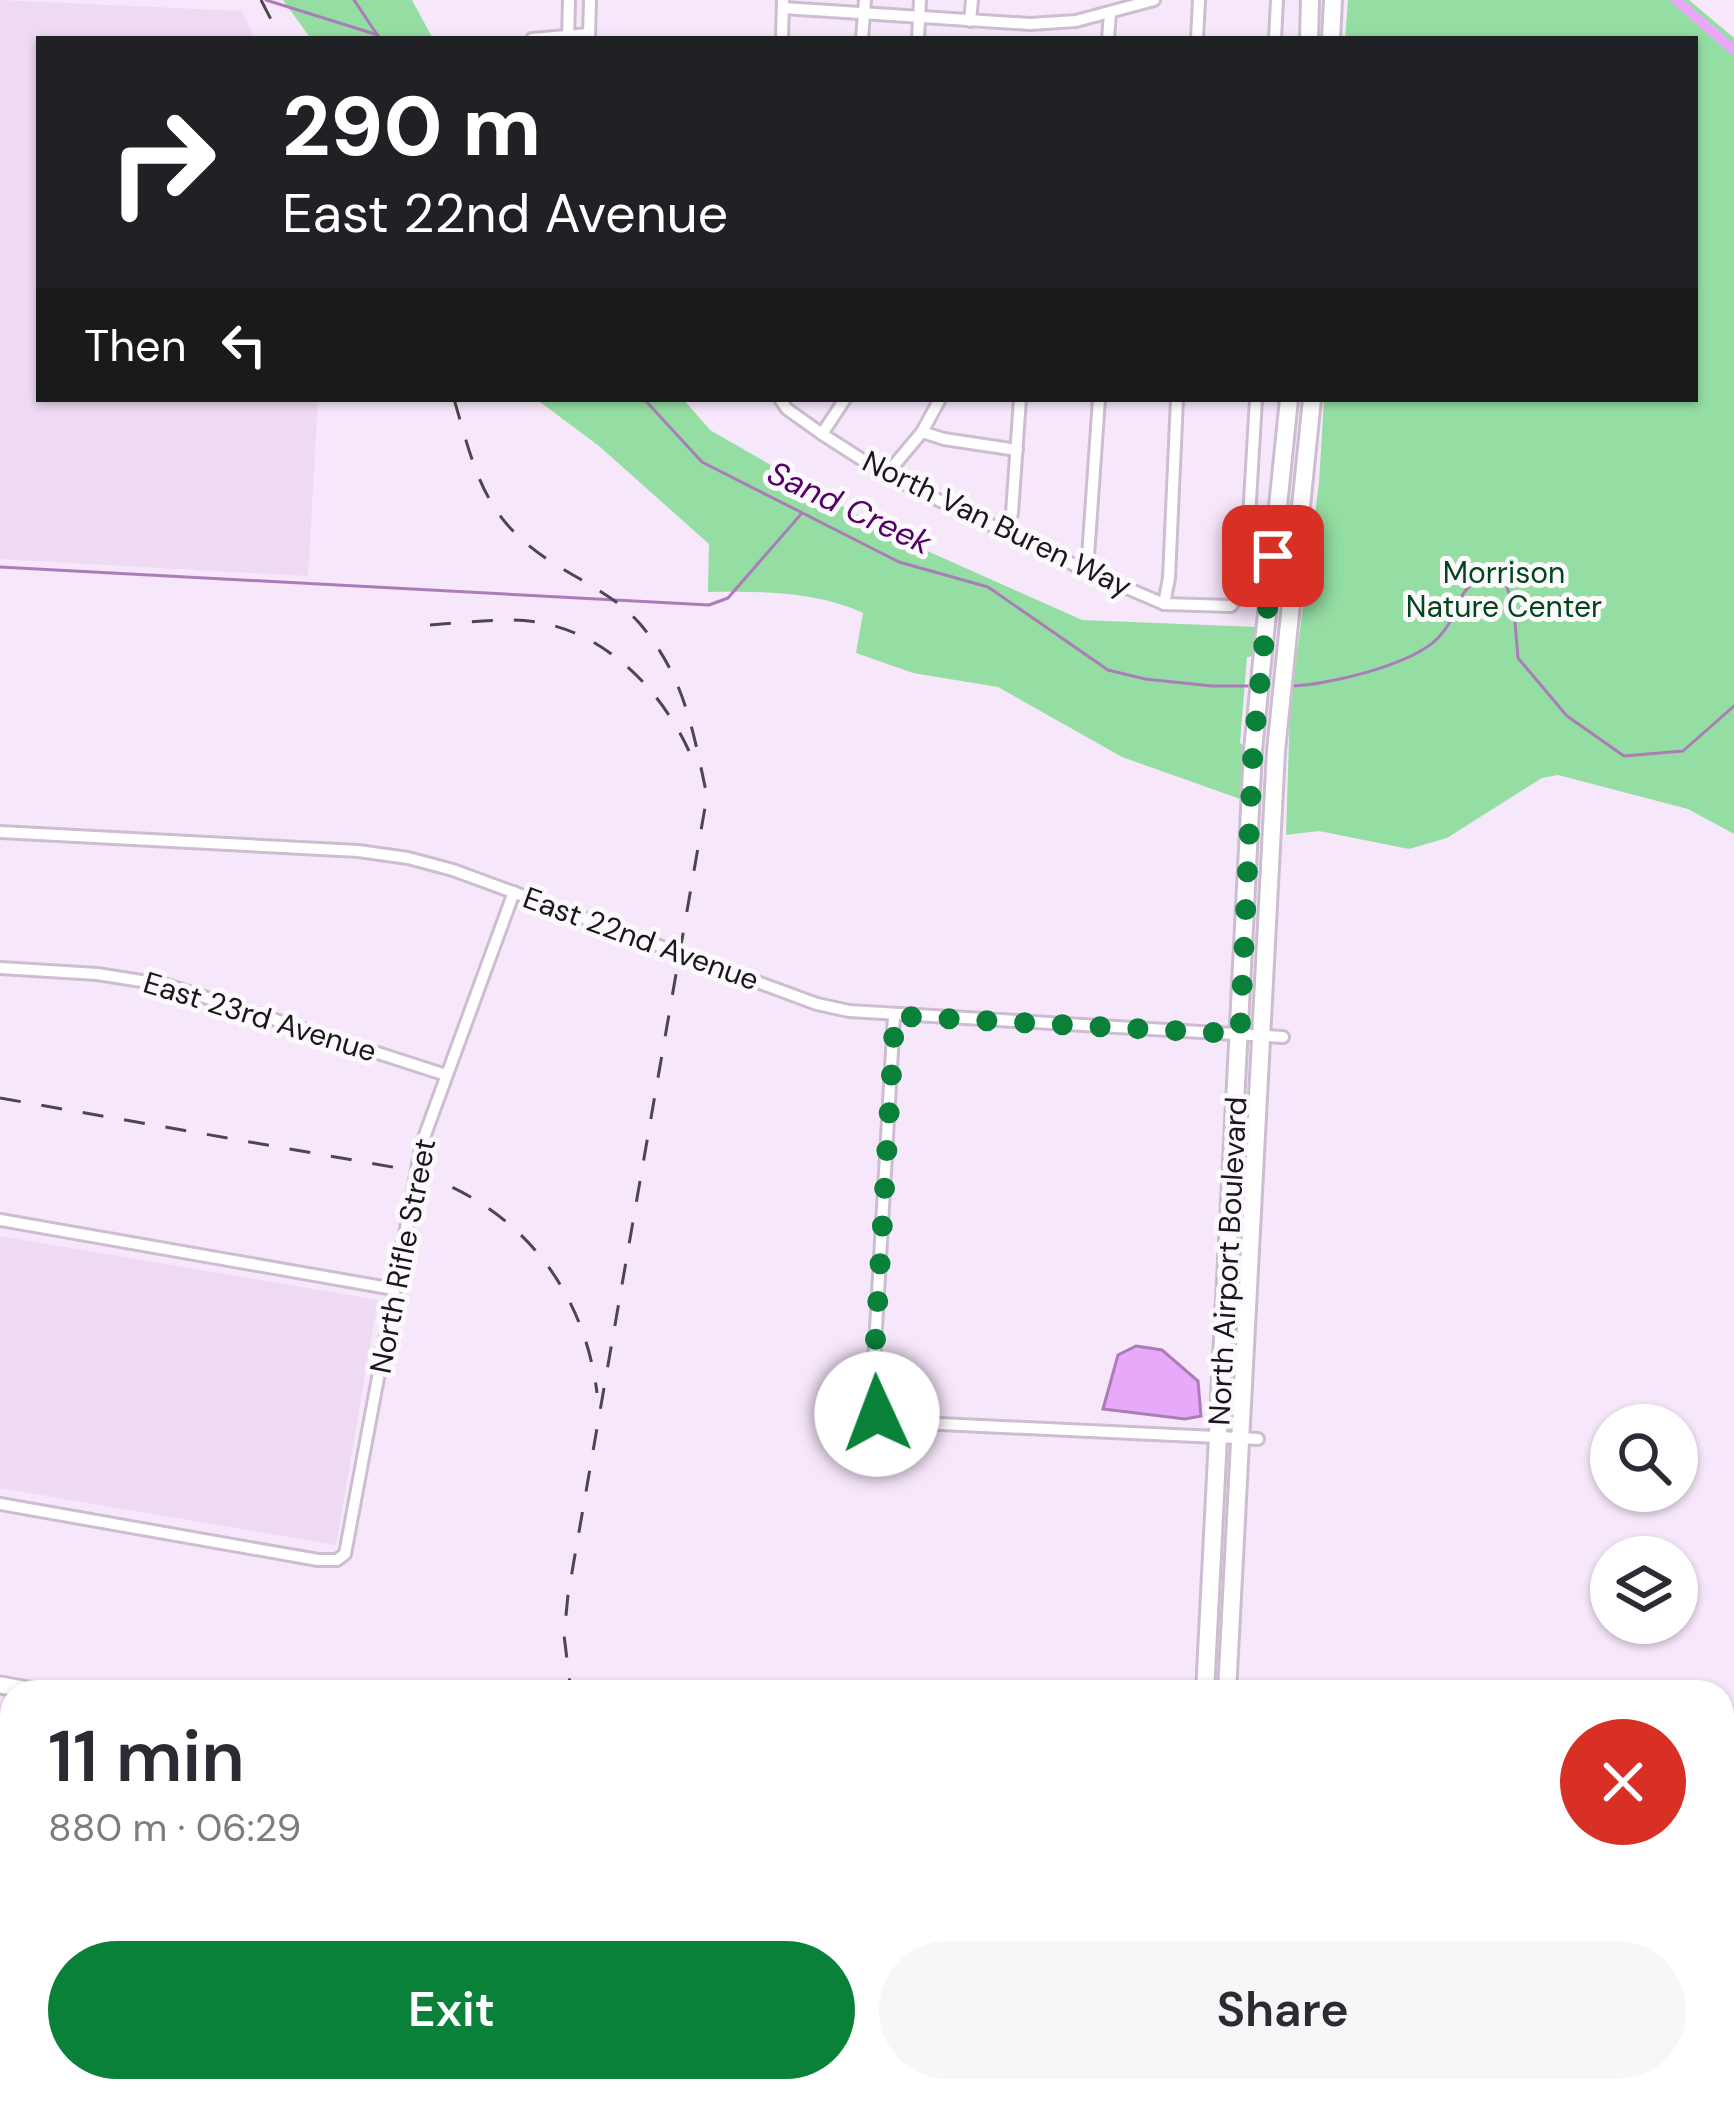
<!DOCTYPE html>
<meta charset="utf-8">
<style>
:root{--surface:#fff;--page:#f7f7f7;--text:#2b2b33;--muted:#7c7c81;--accent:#098139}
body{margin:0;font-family:"DM Sans",sans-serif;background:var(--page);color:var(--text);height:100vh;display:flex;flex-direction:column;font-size:45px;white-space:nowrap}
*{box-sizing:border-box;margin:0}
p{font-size:39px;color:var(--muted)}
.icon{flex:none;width:66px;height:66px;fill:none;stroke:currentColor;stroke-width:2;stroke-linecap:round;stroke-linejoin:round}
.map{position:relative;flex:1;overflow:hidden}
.side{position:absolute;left:0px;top:1680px;width:1734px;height:423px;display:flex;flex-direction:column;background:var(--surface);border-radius:36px 36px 0 0;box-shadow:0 3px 9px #0004}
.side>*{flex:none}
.guide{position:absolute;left:36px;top:36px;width:1662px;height:366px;border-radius:0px;box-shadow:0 3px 9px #0004;background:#202124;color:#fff;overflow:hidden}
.buttons{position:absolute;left:1590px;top:1404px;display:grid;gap:24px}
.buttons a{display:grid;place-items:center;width:108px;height:108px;border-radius:50%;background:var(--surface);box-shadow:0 3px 9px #0004;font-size:60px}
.pin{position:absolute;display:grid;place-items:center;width:102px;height:102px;color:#fff;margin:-51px;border-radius:24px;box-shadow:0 6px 18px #0006}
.me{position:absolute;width:132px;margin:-66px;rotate:358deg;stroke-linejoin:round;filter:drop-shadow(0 0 9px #0008)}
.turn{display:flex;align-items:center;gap:42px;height:252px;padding:0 48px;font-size:54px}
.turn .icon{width:156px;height:156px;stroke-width:2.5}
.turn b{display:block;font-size:84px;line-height:102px}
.then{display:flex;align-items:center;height:114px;padding:0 48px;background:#0003;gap:24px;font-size:45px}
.round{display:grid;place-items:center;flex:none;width:126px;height:126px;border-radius:63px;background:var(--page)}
.head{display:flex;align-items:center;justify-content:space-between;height:204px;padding:0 48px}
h1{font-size:72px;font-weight:600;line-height:90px}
.button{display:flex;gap:24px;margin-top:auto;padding:24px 48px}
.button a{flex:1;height:138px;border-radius:72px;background:var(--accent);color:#fff;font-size:48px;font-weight:600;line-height:138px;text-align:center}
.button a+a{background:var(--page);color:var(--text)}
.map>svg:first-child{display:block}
.built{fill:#eedaf3}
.green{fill:#95dea3}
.water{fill:#e9a9fa;stroke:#ab7db8;stroke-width:3}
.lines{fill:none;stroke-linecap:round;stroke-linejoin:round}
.stream{stroke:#ab7db8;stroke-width:3}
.canal{stroke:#e9a9fa;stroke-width:10}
.street-casing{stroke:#cdbdd1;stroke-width:16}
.secondary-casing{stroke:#cdbdd1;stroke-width:21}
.primary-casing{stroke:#cdbdd1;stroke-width:22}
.street{stroke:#fff;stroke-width:10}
.secondary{stroke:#fff;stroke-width:15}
.primary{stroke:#fff;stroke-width:16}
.rail{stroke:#4d454f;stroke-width:3;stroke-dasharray:21 21;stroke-linecap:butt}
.route{stroke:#098139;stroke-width:21;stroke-dasharray:0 37.8}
.labels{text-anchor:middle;stroke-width:10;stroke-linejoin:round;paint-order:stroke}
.street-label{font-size:30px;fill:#1b161d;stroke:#fcf9fd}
.park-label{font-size:30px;fill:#00461b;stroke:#fcf9fd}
.water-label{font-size:33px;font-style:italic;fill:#540066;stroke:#fcf9fd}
</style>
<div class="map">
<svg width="1734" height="2102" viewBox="0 0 1734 2102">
<rect width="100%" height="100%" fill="#f7e7fb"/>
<g class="built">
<polygon points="0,0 242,11 255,39 39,39 39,399 318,399 308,576 0,559"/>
<polygon points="0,1236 378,1300 336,1545 0,1488"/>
<polygon points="1722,1775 1734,1776 1734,1971 1722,1969"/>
<polygon points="0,1847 12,1849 12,2091 995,2091 993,2102 0,2102"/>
</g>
<g class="green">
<polygon points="283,0 412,0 433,39 311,39"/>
<polygon points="1348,0 1689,0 1734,38 1734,834 1688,809 1558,775 1542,778 1447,838 1409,849 1319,831 1286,835 1290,708 1319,483 1324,399 1695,399 1695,39 1345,39"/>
<path d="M536,399H683L710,430L896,537L1082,620L1257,627L1253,656L1247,657L1240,743L1245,747L1243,800L1122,757L998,687L913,673L856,653L863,613C817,591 758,591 708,592L709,544L599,446Z"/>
</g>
<g class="water">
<polygon points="1136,1346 1162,1350 1198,1381 1201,1416 1185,1419 1103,1409 1118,1355"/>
<polygon points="1002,2091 1149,2091 1148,2102 1000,2102"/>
</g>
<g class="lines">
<g class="stream">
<polyline points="266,0 378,35"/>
<polyline points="354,0 380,39"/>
<polyline points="644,399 702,462 899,562 988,587 1108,670 1145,679 1212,686 1255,686"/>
<polyline points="0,567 709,605 728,598 802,513"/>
<path d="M1289,686C1325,686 1412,665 1438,638C1467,607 1446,593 1496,570L1503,574L1514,610L1518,658L1567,716L1624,756L1683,751L1734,706"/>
</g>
<polyline class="canal" points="1676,0 1734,50"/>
<defs>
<g id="street">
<polyline points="783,8 1030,24 1076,21 1154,0"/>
<polyline points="970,21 972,0"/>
<polyline points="589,36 590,0"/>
<polyline points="532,39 589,34"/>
<polyline points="568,39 569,0"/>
<polyline points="782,39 783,0"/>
<polyline points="862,39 865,0"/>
<polyline points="918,39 920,0"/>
<polyline points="1108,39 1110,13"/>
<polyline points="1197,39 1199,0"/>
<polyline points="1275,39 1277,0"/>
<polyline points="780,399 787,409 822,434 886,475 1087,571 1164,604 1231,606 1245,586 1256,399"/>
<polyline points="922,432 944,439 1017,450"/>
<polyline points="822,434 845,399"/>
<polyline points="886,475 922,432 940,399"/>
<polyline points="1005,533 1012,513 1020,399"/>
<polyline points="1087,571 1099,399"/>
<polyline points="1164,604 1169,578 1177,399"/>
<polyline points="0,832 358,851 408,858 453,870 817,1004 849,1011 1283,1037"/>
<polyline points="0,968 97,974 167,985 446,1075"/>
<polyline points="894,1016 872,1397 877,1414 899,1422 1258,1439"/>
<polyline points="0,1220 394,1289"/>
<polyline points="0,1504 318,1560 337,1560 345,1554 422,1143 514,892"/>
<polyline points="0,1960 12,1963"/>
<polyline points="614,2091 668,2102"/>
<polyline points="210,2102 212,2091"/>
</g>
<g id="secondary">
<polyline points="0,1685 41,1692"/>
<polyline points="1722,1983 1734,1985"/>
</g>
<g id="primary">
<polyline points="1309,39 1310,0"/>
<polyline points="1331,39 1333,0"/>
<polyline points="1205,1692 1253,750 1289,399"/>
<polyline points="1227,1692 1276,751 1312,399"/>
<polyline points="1178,2102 1179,2091"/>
<polyline points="1201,2102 1202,2091"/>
</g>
</defs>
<use href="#street" class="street-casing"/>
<use href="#secondary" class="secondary-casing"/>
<use href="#primary" class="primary-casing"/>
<use href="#street" class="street"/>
<use href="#secondary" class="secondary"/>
<use href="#primary" class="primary"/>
<g class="rail">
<polyline points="261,0 281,39"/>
<path d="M454,399C476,475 485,522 558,566C587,584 618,598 641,625C685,678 693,731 707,796L568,1595L564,1635L571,1692"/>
<path d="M430,625C457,623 485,620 513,620C594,621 657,682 689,751"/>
<path d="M0,1098L398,1168C508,1195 583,1280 597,1393"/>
<polyline points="0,1753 12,1755"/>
<polyline points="1722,2018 1734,2020"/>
<polyline points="1722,2055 1734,2057"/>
<polyline points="1359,2102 1372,2091"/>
</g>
</g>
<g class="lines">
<polyline class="route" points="877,1414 872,1397 895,1016 1240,1034 1253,750 1273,556"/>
</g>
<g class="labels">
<g class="street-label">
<text transform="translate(997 524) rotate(26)" y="10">North Van Buren Way</text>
<text transform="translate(641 939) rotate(20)" y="10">East 22nd Avenue</text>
<text transform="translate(260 1017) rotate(17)" y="10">East 23rd Avenue</text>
<text transform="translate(403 1256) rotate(-79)" y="10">North Rifle Street</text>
<text transform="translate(1228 1261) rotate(-87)" y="10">North Airport Boulevard</text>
</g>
<g class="park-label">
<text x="1504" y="583">Morrison<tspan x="1504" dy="34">Nature Center</tspan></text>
</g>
<g class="water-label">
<text transform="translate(850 507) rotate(25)" y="12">Sand Creek</text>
</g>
</g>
</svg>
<div class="buttons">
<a><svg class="icon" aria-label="search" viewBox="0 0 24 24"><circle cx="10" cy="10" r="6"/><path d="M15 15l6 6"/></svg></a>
<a><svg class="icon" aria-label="layers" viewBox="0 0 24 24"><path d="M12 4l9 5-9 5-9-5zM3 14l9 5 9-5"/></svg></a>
</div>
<div class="pin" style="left:1273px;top:556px;background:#d93025"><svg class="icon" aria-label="arrive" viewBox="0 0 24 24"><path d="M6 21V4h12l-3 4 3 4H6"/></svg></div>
<svg class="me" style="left:877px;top:1414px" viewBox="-20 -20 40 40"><circle r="19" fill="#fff"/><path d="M0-13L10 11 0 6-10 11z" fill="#098139"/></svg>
<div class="guide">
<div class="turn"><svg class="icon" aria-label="right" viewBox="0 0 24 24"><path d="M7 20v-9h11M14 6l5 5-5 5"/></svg><div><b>290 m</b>East 22nd Avenue</div></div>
<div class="then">Then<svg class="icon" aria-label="left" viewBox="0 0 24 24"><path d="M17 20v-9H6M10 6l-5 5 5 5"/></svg></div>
</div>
<section class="side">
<div class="head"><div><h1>11 min</h1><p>880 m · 06:29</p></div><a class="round" style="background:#d93025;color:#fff"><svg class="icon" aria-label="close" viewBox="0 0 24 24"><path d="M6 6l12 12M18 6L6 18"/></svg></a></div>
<div class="button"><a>Exit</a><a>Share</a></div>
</section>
</div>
